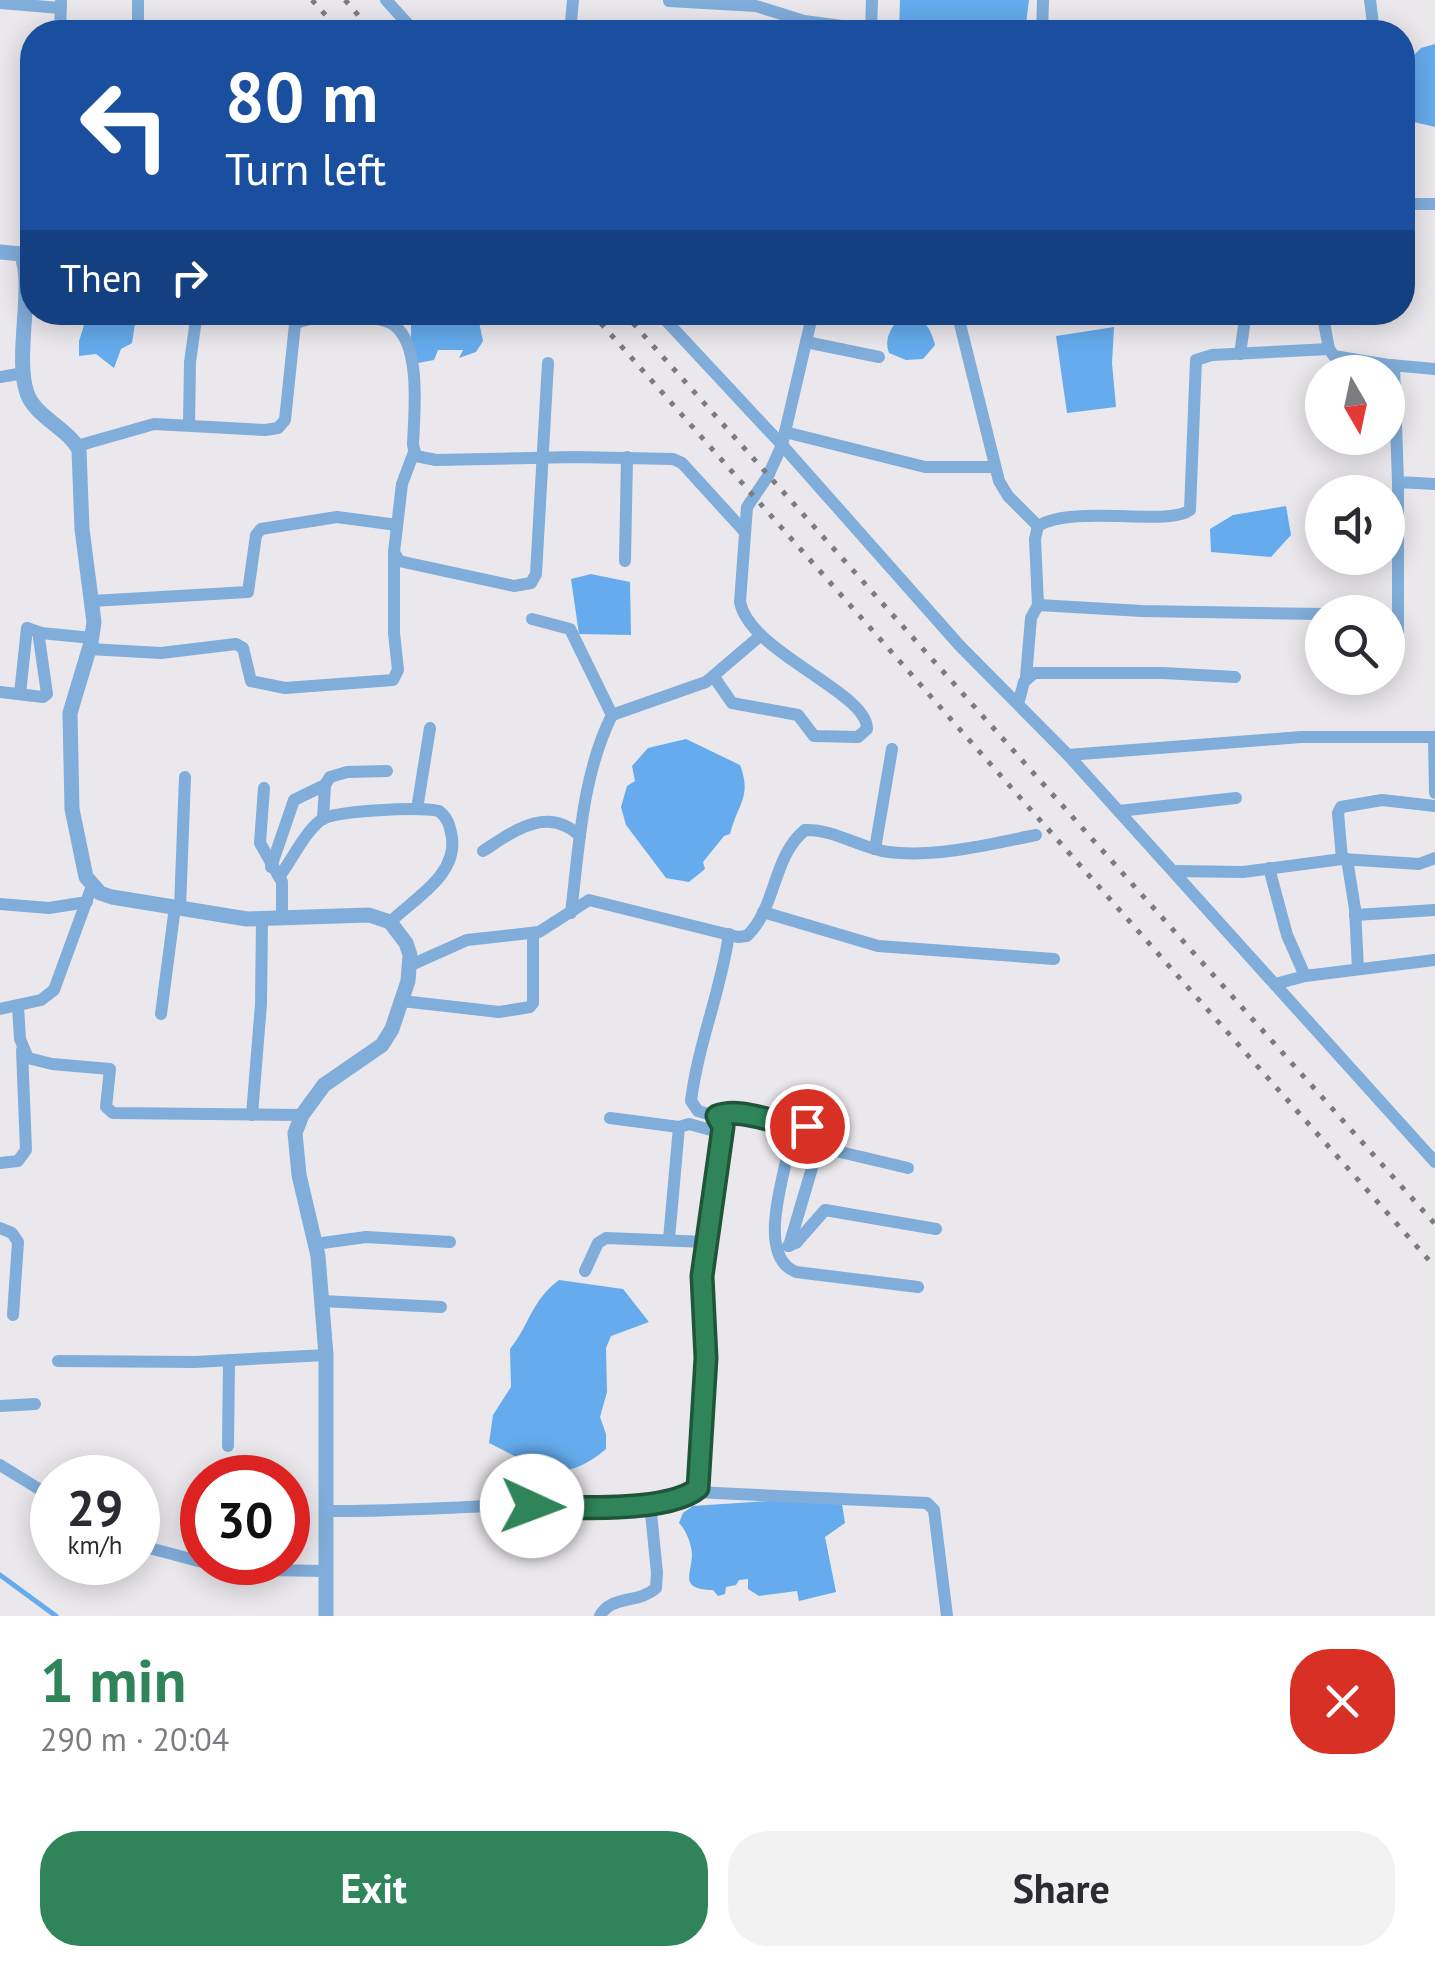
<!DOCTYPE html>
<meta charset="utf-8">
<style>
:root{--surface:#fff;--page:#f2f2f3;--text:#2b2b33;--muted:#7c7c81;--accent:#2f8559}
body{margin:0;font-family:"PT Sans",sans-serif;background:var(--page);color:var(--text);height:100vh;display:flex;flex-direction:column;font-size:38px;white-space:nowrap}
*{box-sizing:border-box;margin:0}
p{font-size:32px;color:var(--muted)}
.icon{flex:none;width:55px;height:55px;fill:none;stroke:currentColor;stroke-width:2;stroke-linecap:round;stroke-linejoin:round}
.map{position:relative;height:1616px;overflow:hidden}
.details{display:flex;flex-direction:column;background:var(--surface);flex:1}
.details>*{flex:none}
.top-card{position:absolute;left:20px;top:20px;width:1395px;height:305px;border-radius:40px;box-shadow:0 5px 25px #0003;background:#1a4fa0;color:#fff;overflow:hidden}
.needle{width:65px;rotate:171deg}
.fabs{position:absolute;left:1305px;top:355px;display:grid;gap:20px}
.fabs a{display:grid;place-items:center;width:100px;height:100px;border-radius:50%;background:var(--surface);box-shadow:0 5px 25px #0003;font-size:50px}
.speed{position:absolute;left:30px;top:1455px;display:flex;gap:20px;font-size:50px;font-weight:700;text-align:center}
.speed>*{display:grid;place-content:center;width:130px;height:130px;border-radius:50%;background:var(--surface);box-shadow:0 5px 25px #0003;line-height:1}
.speed small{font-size:25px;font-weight:400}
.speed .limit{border:15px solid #d22;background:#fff;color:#111}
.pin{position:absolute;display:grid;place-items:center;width:85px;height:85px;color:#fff;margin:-42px;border:5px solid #fff;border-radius:50%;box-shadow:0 2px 10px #0007}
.me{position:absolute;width:110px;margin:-55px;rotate:92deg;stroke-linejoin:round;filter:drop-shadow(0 0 8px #0008)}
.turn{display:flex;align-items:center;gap:35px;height:210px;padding:0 40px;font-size:45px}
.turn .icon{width:130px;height:130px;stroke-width:2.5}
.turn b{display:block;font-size:70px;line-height:85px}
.then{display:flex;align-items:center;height:95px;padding:0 40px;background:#0003;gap:20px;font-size:38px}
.round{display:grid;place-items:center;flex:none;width:105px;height:105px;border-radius:40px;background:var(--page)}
.overview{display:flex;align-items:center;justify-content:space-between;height:170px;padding:0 40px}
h1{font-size:60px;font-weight:600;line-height:75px;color:var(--accent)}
.primary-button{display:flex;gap:20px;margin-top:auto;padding:20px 40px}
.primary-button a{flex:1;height:115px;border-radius:40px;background:var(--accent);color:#fff;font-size:40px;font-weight:600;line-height:115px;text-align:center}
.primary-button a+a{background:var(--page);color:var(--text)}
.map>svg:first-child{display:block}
.water{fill:#65abed}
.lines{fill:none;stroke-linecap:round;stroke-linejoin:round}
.stream{stroke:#65abed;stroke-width:5}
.minor{stroke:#80adda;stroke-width:12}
.tertiary{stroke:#80adda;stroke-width:15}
.rail{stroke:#7c7b7d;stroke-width:5;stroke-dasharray:5 10;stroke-linecap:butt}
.route-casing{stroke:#1f563a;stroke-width:25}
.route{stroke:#2f8559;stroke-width:18}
</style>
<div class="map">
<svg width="1435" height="1616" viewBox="0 0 1435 1616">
<rect width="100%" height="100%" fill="#eae8ec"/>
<g class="water">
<polygon points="900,0 1029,0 1025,32 899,32"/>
<path d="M1435,44V127L1414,122C1408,102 1414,78 1413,56L1421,48Z"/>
<polygon points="88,313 115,313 132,318 135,324 132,343 121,349 114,368 96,354 79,356 79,341"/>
<polygon points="411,313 472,313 479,322 483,341 476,352 459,358 463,350 438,350 434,360 418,363 411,343"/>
<path d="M904,313C924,318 930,326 935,345L923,359L906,360L889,353C883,337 893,325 904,313Z"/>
<polygon points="1114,327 1112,363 1116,407 1067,413 1056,336"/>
<polygon points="1286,506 1291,535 1271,557 1211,552 1210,529 1233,515"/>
<polygon points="591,574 630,582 631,635 579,634 571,579"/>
<path d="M686,739L740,765C752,797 738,803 730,834L724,836L703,862L705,869L689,882L666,878L626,825L621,807L627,786L635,781L632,766L648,748Z"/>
<path d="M559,1280L623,1289L649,1322L611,1336L606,1348L607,1392L600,1417L606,1434V1449C559,1489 537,1466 489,1443L493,1415L511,1387L510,1349C530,1324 531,1301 559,1280Z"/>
<path d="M785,1500L842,1504L845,1523L825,1537L836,1592L799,1601L797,1591L759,1596L748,1589V1579L739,1580L736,1585L726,1587L725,1594L718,1596L713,1590C679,1589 691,1576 692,1555C692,1545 686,1530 679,1523L683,1513L693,1506Z"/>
</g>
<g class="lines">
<polyline class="stream" points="0,1575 56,1616"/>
<g class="minor">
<polyline points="386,0 415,32"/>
<polyline points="1370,0 1374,32"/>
<polyline points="669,1 756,6 804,21 872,30"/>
<polyline points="0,3 60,8"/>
<polyline points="1282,26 1282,32"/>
<polyline points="1245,29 1245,32"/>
<polyline points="60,32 61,2"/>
<polyline points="138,32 138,0"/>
<polyline points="570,32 573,0"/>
<polyline points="871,32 872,0"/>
<polyline points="1042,32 1043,0"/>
<polyline points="1402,204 1435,204"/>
<polyline points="25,264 32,234"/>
<polyline points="658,312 782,445 960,646 1068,755 1435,1162"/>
<polyline points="957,312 999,481 1008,496 1038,526"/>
<polyline points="1322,312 1329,349 1334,356 1394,366 1398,482 1435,484"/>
<polyline points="806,342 879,357"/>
<polyline points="1240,354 1246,312"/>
<polyline points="1391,365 1435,369"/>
<polyline points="0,377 24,373"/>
<polyline points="189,425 190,362 197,312"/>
<polyline points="785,432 925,467 995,467"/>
<path d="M77,446L154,424L265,430L278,428L285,420L295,324C311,316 339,315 357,317C368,318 385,318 394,325C422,346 414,415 413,445L416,456L436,460L575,457L673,459L682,463L744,531"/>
<polyline points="414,452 402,484 394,552 399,561 514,586 531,583 536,574 548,363"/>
<polyline points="625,561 627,457"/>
<polyline points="92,601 248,592 256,535 261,529 337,517 397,525"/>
<path d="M1038,605L1035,539L1038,526C1074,504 1168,527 1190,510L1196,360L1212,355L1329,349"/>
<polyline points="532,619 570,629 612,715"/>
<polyline points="1398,644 1398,482"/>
<polyline points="89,649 161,653 236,644 243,648 251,681 285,688 393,680 398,670 394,633 394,555"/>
<path d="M714,677L732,703L798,715L814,736L858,737L867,729C868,692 750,653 740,602L747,507L768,476L782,445L813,312"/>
<polyline points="1026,677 1031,618 1038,605 1142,611 1322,614"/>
<polyline points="0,692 43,697 47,694 39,638 41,633 92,638"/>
<polyline points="20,694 27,628 41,633"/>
<polyline points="1018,704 1024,682 1034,673 1163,673 1235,677"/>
<polyline points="1434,737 1435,793"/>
<polyline points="1068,755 1301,737 1435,737"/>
<polyline points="264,788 260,843 282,882 282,918"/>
<polyline points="417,809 430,728"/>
<polyline points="1119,811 1236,798"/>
<polyline points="323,819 325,785 330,777 347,772 387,771"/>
<polyline points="875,849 892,749"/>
<path d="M483,851C514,831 547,805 580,836"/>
<polyline points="1342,859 1338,813 1341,807 1382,800 1435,806"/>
<polyline points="1347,859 1355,909 1358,969"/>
<polyline points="271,867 294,800 325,785"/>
<polyline points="1269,868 1287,935 1305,976"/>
<polyline points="1173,871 1243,872 1342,859 1419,864 1435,858"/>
<path d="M279,877C292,860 304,833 321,820C335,810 421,807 439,811C448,818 450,826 452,838C457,875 415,898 390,922"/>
<polyline points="0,904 49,908 87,902"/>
<polyline points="180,908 185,777"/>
<polyline points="763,912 878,946 1054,959"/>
<path d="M571,913C579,847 582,775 612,715L706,682L760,636"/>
<polyline points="1355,915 1435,910"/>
<path d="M411,965L467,940L539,932L589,900L738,937L747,936C777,907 772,857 805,830C834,829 860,848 888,852C936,858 990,844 1036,835"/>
<polyline points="1275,984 1305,976 1435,960"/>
<polyline points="402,1001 499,1012 530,1007 533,1003 533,934"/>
<polyline points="18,1007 20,1039 28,1058 52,1064 110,1069 106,1107 113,1113 302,1115"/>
<polyline points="0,1009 41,1000 54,990 92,886"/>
<polyline points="161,1014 175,907"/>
<polyline points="252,1115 261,1004 262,919"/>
<path d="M717,1116C735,1109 779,1118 793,1130C788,1165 753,1255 796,1272L918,1287"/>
<polyline points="610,1118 679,1127"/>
<polyline points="791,1126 817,1129 820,1149"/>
<polyline points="0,1163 18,1161 26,1150 22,1050"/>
<polyline points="0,1228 12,1233 18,1242 13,1315"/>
<polyline points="669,1239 679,1127 689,1124 722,1133"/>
<polyline points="315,1244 366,1237 450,1242"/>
<polyline points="788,1246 796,1243 825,1210 936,1229"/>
<polyline points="789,1246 817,1151 836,1151 908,1168"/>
<polyline points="585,1271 598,1243 606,1238 706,1242"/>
<polyline points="322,1301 441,1307"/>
<polyline points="58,1361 195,1362 326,1355"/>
<polyline points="0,1406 35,1404"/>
<polyline points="228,1446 229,1360"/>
<polyline points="0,1465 52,1497"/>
<polyline points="694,1492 927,1503 934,1510 947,1616"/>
<path d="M328,1511C383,1512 437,1508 492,1506C539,1505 664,1518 699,1487L706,1359L702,1276L723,1127L721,1118L698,1111L691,1101C698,1044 721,991 729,934"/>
<polyline points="138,1545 202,1562"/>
<polyline points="205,1562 267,1570 325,1571"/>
<path d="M600,1616C610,1595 639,1604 656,1588L657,1573L650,1503"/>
</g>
<path class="tertiary" d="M0,252L21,254C35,284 14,356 27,393C35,417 68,428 79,450L82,529L94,622L91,643L70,713L72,809L86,877L100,893L112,897L247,919L369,915L390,922L406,943L410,955L408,981L392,1029L382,1045L324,1085L302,1115L295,1133L299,1175L318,1256L326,1355V1616"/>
<g class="rail">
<polyline points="312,0 341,32"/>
<polyline points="345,0 373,32"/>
<polyline points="591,312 1435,1267"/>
<polyline points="623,312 1435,1224"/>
</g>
</g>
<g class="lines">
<defs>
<path id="route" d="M532,1506C571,1508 669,1513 698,1488L706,1358L702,1276L723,1127L717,1116C743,1106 779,1127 807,1126"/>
</defs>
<use href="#route" class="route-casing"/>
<use href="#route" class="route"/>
</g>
</svg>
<div class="fabs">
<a><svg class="needle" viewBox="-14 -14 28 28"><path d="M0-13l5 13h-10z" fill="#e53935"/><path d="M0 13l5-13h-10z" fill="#7c7c81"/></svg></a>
<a><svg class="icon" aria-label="sound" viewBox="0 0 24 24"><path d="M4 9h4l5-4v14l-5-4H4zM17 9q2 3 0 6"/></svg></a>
<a><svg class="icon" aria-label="search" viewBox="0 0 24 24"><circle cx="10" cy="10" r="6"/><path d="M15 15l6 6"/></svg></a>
</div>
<div class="speed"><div>29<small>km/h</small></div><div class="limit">30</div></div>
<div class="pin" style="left:807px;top:1126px;background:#d93025"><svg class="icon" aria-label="arrive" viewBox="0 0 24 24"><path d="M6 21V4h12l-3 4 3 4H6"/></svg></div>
<svg class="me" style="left:532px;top:1506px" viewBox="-20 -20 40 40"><circle r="19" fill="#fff"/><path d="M0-13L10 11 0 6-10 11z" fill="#2f8559"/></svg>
<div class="top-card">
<div class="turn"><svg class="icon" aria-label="left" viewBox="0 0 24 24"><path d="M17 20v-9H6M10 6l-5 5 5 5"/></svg><div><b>80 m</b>Turn left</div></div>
<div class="then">Then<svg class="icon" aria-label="right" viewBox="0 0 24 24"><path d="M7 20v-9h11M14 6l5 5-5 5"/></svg></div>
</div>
</div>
<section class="details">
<div class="overview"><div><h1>1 min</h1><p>290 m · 20:04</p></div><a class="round" style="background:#d93025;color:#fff"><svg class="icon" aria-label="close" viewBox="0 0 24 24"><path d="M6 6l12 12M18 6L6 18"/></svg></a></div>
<div class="primary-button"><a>Exit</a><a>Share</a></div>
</section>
